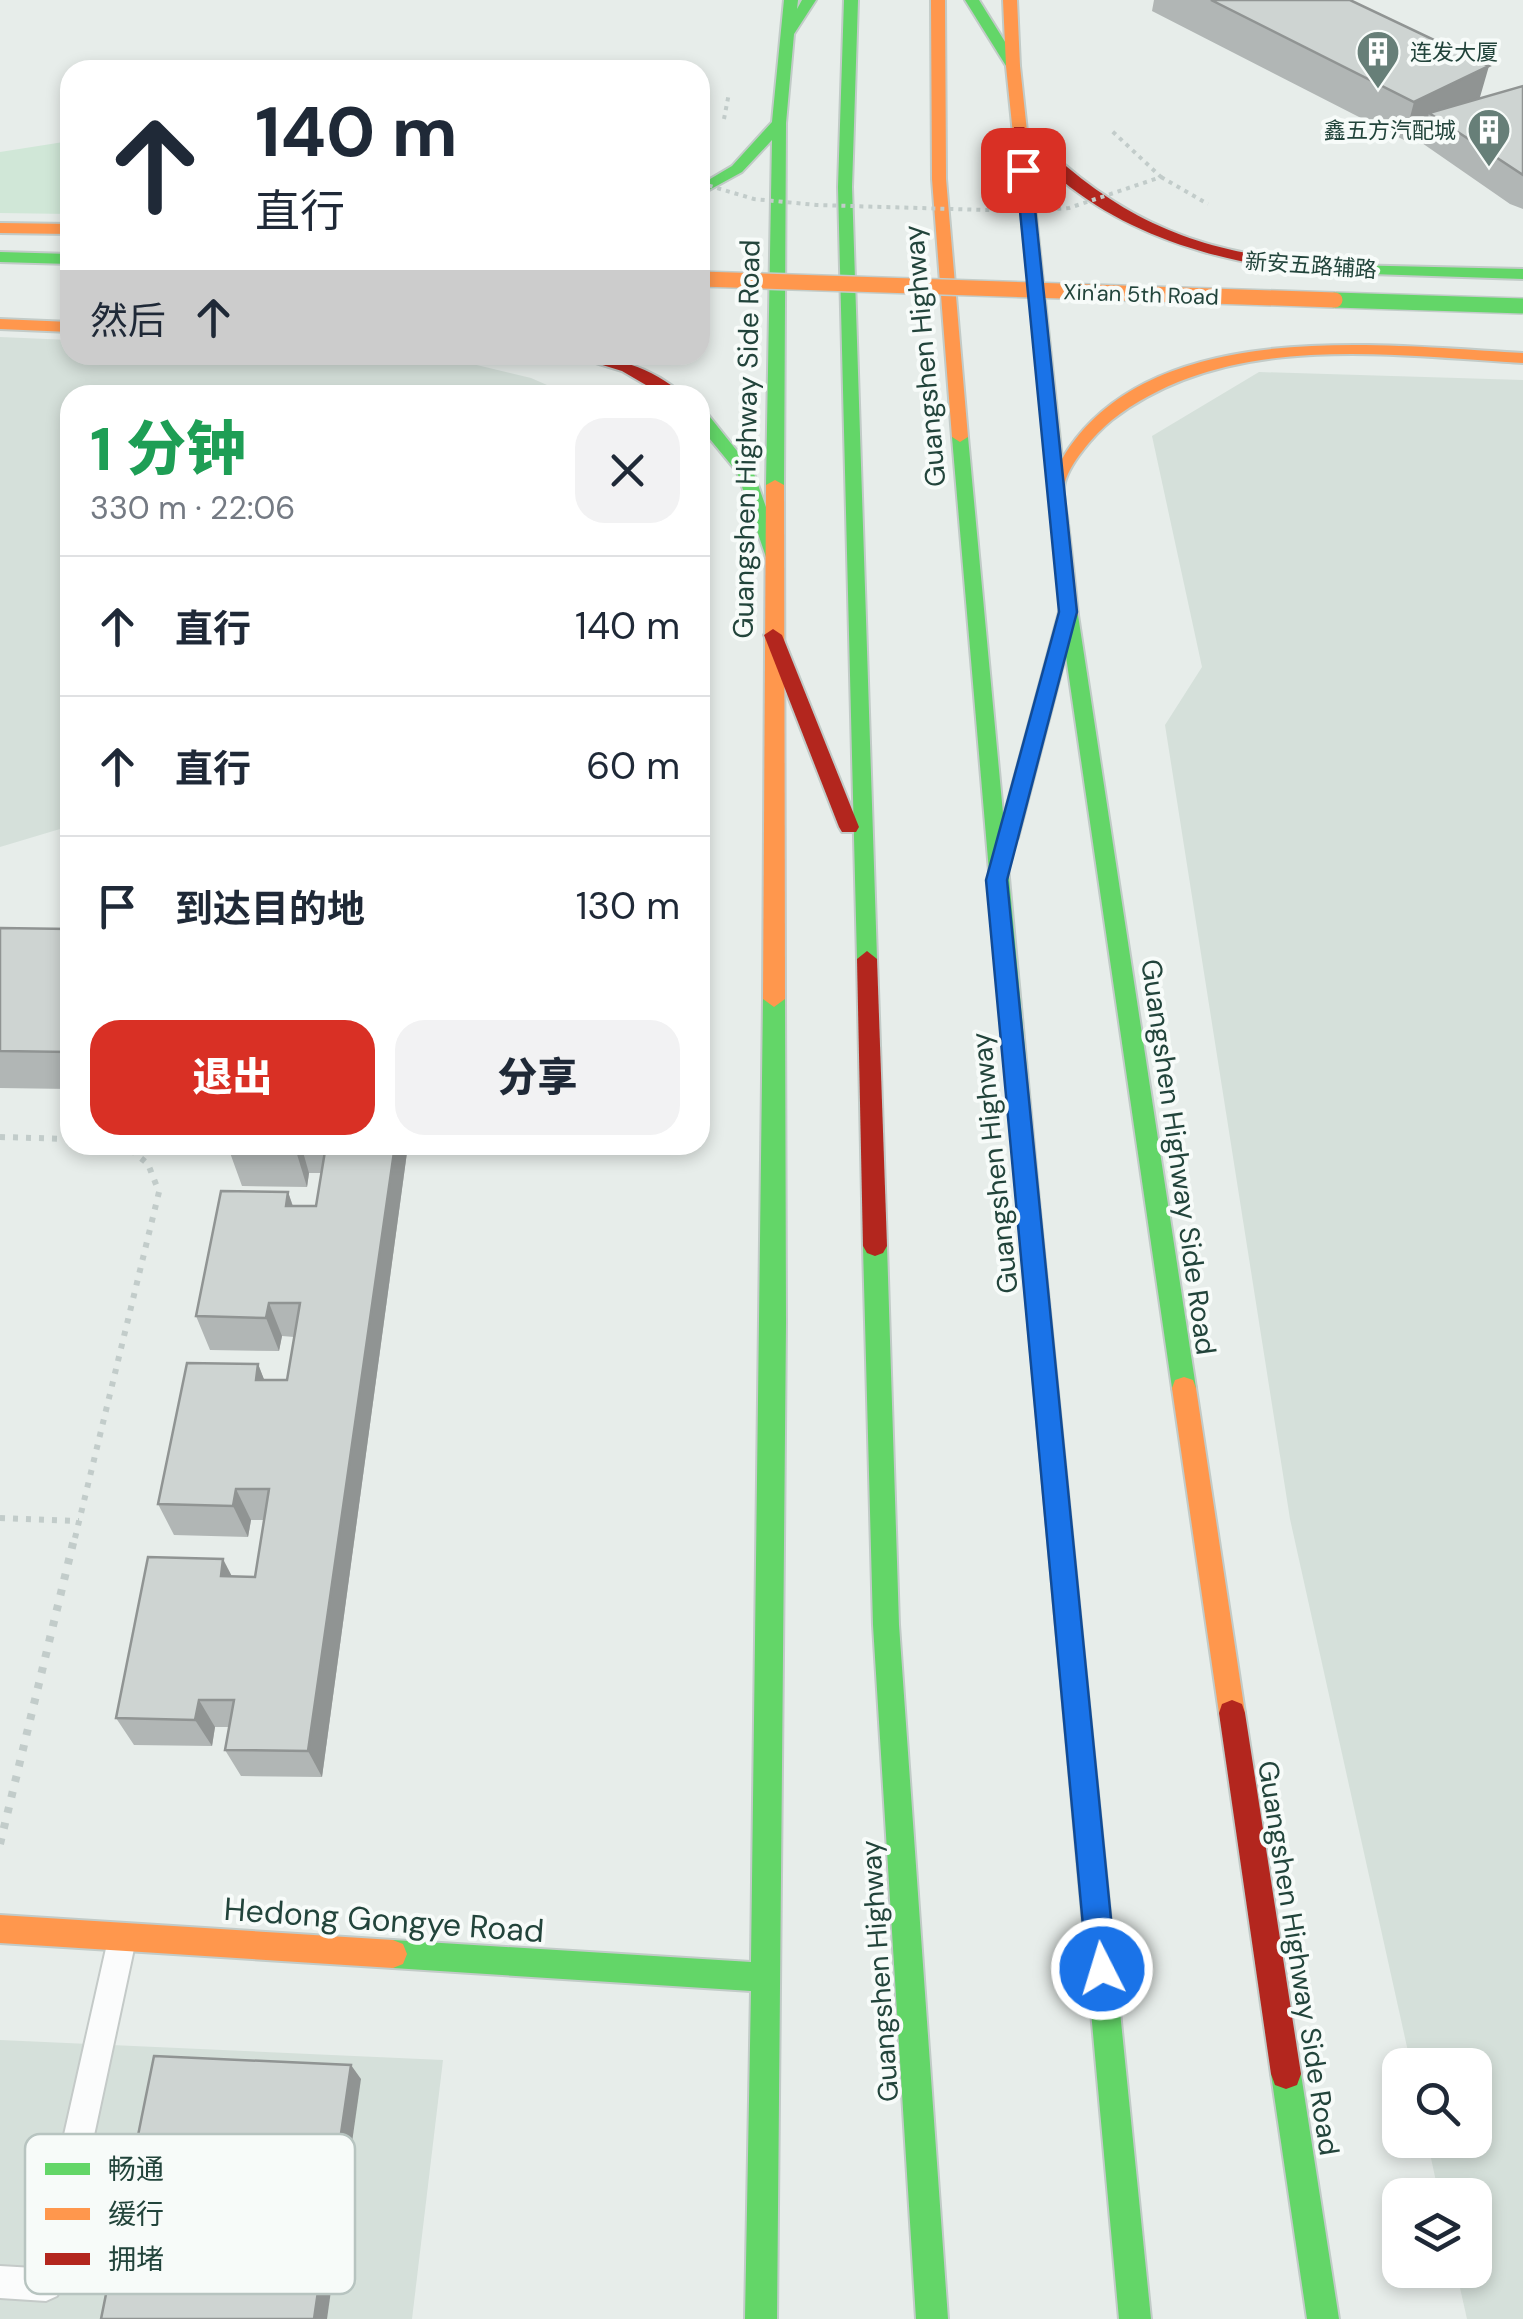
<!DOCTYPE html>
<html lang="zh">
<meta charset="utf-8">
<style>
:root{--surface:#fff;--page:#f2f2f3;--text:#1f2937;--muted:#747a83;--line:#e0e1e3;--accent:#d93025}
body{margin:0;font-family:"DM Sans","Noto Sans SC",sans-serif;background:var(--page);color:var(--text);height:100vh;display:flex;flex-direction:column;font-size:38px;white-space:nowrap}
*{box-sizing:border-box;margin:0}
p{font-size:32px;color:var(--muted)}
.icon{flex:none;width:55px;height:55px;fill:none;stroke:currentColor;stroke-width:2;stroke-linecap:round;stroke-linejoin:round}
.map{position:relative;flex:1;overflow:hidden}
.side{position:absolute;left:60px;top:385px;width:650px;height:770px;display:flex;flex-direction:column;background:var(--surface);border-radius:30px;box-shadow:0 5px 15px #0003}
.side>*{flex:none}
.top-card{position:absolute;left:60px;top:60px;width:650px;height:305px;border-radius:30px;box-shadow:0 5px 15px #0003;background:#fff;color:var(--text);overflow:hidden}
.buttons{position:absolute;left:1382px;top:2048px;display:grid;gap:20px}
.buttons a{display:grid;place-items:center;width:110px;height:110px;border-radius:20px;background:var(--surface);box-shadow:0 5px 15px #0003;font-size:50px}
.pin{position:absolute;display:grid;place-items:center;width:85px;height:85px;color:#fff;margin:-42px;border-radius:20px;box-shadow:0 5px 15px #0006}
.me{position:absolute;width:110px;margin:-55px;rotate:355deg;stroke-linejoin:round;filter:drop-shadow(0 0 8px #0008)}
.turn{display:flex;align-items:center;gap:35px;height:210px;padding:0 30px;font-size:45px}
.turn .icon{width:130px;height:130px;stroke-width:2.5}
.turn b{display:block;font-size:70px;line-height:85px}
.then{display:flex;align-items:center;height:95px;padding:0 30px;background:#0003;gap:20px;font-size:38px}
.round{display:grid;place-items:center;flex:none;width:105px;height:105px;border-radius:30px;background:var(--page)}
.head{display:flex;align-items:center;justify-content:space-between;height:170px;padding:0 30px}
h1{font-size:60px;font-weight:800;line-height:75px;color:#1e9e55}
.primary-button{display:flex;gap:20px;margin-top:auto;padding:20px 30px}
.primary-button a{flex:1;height:115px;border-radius:30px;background:var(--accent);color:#fff;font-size:40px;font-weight:800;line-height:115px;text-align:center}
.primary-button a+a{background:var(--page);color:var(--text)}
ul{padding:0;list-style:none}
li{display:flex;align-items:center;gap:30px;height:140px;padding:0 30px;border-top:2px solid var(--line)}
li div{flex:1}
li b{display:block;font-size:38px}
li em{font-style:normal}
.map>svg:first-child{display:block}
.built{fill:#d5e0da}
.green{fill:#d0e7d7}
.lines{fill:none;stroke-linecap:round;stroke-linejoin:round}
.lane-casing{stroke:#c4cac8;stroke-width:4}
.fast-casing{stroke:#c2cbc8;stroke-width:4}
.slow-casing{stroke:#c2cbc8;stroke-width:4}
.jam-casing{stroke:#c2cbc8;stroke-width:4}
.path-far2{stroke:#c2ccca;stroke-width:4;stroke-dasharray:4 5;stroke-linecap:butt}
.path-far1{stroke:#c2ccca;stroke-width:6;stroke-dasharray:5 8;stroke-linecap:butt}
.path{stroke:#c2ccca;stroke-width:8;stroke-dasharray:6 10;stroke-linecap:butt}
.lane{fill:#fbfcfc;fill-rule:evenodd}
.fast{fill:#63d668;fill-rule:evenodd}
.slow{fill:#ff974d;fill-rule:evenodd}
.jam{fill:#b3261e;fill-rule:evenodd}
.fast-bridge-casing{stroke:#c2ccc9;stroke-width:18;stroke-linecap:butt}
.slow-bridge-casing{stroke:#c2ccc9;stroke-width:18;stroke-linecap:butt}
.path-bridge{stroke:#c2ccca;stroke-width:4;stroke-dasharray:4 5;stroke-linecap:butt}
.fast-bridge{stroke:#63d668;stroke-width:15}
.slow-bridge{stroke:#ff974d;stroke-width:15}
.wall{fill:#b1b6b5}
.shaded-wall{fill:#909493}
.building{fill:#ced4d2;stroke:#909493;stroke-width:2.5}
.route{fill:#1a73e8;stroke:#114b97;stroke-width:2.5}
.labels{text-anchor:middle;stroke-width:8;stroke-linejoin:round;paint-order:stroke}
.far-poi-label{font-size:22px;fill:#22443b;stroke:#f7fbf9;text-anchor:start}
.far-street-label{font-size:22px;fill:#22443b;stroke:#f7fbf9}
.street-label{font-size:28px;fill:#22443b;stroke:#f7fbf9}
.near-street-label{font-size:32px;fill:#22443b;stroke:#f7fbf9}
.key{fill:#f7fbf9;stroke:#b7c4c0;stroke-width:2.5}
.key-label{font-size:28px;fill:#22443b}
</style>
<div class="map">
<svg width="1523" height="2319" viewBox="0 0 1523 2319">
<rect width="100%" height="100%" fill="#e7edea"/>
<g class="built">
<polygon points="0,337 70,340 70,355 347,355 460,361 531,378 570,395 70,395 70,826 0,847"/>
<polygon points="1259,372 1523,380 1523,2319 1467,2319 1456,2270 1475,2270 1475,2195 1439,2195 1427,2140 1475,2140 1475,2065 1411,2065 1290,1519 1165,725 1202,667 1152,436"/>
<polygon points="0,2040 443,2060 412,2319 0,2319"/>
</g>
<polygon class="green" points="70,141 70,214 0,213 0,152"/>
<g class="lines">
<defs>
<polygon id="lane" points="121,1930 131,1934 135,1944 62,2285 57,2296 46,2301 0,2298 0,2266 34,2268 107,1944 111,1934"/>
<g id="fast">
<polygon points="784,0 798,0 797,9 802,0 816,0 794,34 786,123 784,485 775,490 766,485 772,140 742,172 700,195 700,185 732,166 772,122"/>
<polygon points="844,0 858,0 852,187 877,959 867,967 857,959 838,187"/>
<polygon points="965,0 979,0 1020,66 1018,69 1008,69"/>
<polygon points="0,252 70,254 70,264 0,262"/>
<polygon points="1346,265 1523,269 1523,279 1341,273 1338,270"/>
<polygon points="700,411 706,412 753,471 784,557 781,561 769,561 766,557 737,472 700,427"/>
<polygon points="960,432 968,437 1040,1211 1037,1218 1021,1218 1018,1211 952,437"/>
<polygon points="1069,609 1078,615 1196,1388 1193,1396 1184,1399 1175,1396 1172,1388 1060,615"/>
<polygon points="774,991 785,999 786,1322 777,2319 745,2319 751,1991 393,1968 383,1964 379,1954 383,1944 393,1940 751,1962 763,999"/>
<polygon points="875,1236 883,1239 887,1246 899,1625 948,2319 916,2319 873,1625 863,1246 867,1239"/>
<polygon points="1076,1691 1085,1695 1089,1704 1151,2319 1119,2319 1063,1704 1067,1695"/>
<polygon points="1286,2059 1297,2063 1301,2074 1339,2319 1307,2319 1271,2074 1275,2063"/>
</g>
<g id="slow">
<polygon points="931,0 945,0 946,179 968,437 960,442 952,437 932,179"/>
<path d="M1003,0H1017L1020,66L1062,459C1147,315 1381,345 1523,353V363C1387,355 1227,331 1112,420C1096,433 1067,465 1064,487C1063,498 1067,513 1068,524C1072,555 1075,585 1078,615L1069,621L1063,619L1006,66Z"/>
<polygon points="0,223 70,224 70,234 0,233"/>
<polygon points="0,319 70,322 70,332 0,329"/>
<polygon points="775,480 784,485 785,999 774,1007 763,999 766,485"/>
<polygon points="1184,1377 1193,1380 1196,1388 1245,1713 1242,1722 1232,1726 1222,1722 1219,1713 1172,1388 1175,1380"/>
<polygon points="0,1915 393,1940 403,1944 407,1954 403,1964 393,1968 0,1943"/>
</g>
<g id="jam">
<path d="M1014,127H1024C1124,228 1206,256 1346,265L1354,270L1346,275C1248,268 1150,248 1070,187C1049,171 1032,151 1014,133Z"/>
<path d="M570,355C610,355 653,367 683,395H663L622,371Z"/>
<polygon points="1068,606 1077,612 1018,838 1008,845 998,838 1059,612"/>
<polygon points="773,629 782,635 859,827 856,832 842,832 839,827 764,635"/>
<polygon points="867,951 877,959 887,1246 883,1253 875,1256 867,1253 863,1246 857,959"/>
<polygon points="1029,1202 1037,1204 1040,1211 1089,1704 1085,1713 1076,1717 1067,1713 1063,1704 1018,1211 1021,1204"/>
<polygon points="1232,1700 1242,1704 1245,1713 1301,2074 1297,2085 1286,2089 1275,2085 1271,2074 1219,1713 1222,1704"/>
</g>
</defs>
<use href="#lane" class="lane-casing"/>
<use href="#fast" class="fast-casing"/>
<use href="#slow" class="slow-casing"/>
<use href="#jam" class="jam-casing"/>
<g class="path-far2">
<polyline points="724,119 729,93"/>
<polyline points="1161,177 1208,204"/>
</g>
<g class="path-far1">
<polyline points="0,1137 70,1139"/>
<polyline points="0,1518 79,1521"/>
<polyline points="75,1538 159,1192 148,1164 125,1145"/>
</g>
<polyline class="path" points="0,1844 75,1535"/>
<use href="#lane" class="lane"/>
<use href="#fast" class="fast"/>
<use href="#slow" class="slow"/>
<use href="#jam" class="jam"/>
<defs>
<polyline id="fast-bridge" points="1335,300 1523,306"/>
<polyline id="slow-bridge" points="700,279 1335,300"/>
</defs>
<use href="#fast-bridge" class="fast-bridge-casing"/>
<use href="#slow-bridge" class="slow-bridge-casing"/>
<polyline class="path-bridge" points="700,183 754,199 816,205 1021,211 1069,208 1161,177 1112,131"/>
<use href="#fast-bridge" class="fast-bridge"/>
<use href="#slow-bridge" class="slow-bridge"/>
</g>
<g class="wall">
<polygon points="1154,0 1350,0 1480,98 1523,86 1523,209 1510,204 1422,143 1425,131 1404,140 1152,11"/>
<polygon points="0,928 70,929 70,1089 0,1088"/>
<polygon points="230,1145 408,1145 322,1777 241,1776 225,1750 229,1727 215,1727 212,1746 134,1745 116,1718 232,1576 255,1577 264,1520 251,1520 248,1537 174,1535 158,1504 258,1364 264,1380 287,1380 294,1337 282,1336 279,1351 210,1350 196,1316 288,1192 293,1206 316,1206 321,1173 309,1173 307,1187 242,1186 229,1150"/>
</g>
<g class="shaded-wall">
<polygon points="1489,66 1478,104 1429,113 1425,131 1404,140 1414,102"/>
<polygon points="297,1145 301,1145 309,1173 307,1187 296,1151"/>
<polygon points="395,1145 408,1145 322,1777 308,1751"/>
<polygon points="288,1192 300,1228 286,1206"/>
<polygon points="269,1303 282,1336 279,1351 266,1318"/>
<polygon points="258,1364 271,1397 256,1380"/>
<polygon points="236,1489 251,1520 248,1537 233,1506"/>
<polygon points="223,1559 238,1588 221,1576"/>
<polygon points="199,1700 215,1727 212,1746 195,1720"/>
<polygon points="351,2065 361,2079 327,2319 314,2319"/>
</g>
<g class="building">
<polygon points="1211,0 1350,0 1489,66 1414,102"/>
<polygon points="1523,86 1523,175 1429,113"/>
<polygon points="0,928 70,929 70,1052 0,1051"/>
<polygon points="230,1145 297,1145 296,1151 229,1150"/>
<polygon points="326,1145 395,1145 308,1751 225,1750 234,1700 199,1700 195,1720 116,1718 148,1557 223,1559 221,1576 255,1577 269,1489 236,1489 233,1506 158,1504 187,1363 258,1364 256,1380 287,1380 300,1303 269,1303 266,1318 196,1316 221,1191 288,1192 286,1206 316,1206"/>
<polygon points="154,2056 351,2065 314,2319 101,2319"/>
</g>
<polygon class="route" points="1023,165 1031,170 1077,612 1007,880 1116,1969 1112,1979 1102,1984 1091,1979 1087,1969 986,880 1059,612 1016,170"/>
<defs>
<symbol id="building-pin" viewBox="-11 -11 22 30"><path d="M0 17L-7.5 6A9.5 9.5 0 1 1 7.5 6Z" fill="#677f78" stroke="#f7fbf9"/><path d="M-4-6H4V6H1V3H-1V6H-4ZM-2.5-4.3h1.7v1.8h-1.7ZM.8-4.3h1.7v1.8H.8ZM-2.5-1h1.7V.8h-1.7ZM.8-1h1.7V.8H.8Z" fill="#fff"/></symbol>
</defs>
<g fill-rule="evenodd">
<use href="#building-pin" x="1353" y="27" width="50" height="68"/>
<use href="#building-pin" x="1464" y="105" width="50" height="68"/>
</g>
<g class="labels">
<g class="far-poi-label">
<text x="1410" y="60">连发大厦</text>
<text x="1456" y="138" text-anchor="end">鑫五方汽配城</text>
</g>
<g class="far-street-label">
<text transform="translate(1311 265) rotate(4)" y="8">新安五路辅路</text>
<text transform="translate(1141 294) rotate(2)" y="8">Xin'an 5th Road</text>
</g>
<g class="street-label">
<text transform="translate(924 356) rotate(-95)" y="10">Guangshen Highway</text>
<text transform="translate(746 439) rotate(-89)" y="10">Guangshen Highway Side Road</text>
<text transform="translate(1179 1157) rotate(82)" y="10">Guangshen Highway Side Road</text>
<text transform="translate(994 1163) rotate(-96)" y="10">Guangshen Highway</text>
<text transform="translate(1299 1958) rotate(81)" y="10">Guangshen Highway Side Road</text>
<text transform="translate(879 1971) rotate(-94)" y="10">Guangshen Highway</text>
</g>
<g class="near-street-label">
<text transform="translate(384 1920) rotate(4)" y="11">Hedong Gongye Road</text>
</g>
</g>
<rect x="25" y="2134" width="330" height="160" rx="15" class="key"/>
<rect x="45" y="2163" width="45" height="12" fill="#63d668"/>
<rect x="45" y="2208" width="45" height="12" fill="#ff974d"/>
<rect x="45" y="2253" width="45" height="12" fill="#b3261e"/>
<g class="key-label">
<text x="108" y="2179">畅通</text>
<text x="108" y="2224">缓行</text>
<text x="108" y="2269">拥堵</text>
</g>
</svg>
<div class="buttons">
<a><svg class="icon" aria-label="search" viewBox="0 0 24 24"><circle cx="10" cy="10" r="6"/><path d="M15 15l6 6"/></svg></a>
<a><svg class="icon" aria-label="layers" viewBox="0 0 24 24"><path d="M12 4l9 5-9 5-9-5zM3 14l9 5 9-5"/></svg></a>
</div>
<div class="pin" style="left:1023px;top:170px;background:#d93025"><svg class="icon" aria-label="arrive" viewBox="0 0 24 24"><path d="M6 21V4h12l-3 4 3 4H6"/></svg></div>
<svg class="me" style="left:1102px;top:1969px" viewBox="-20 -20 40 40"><circle r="17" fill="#1a73e8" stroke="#fff" stroke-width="3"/><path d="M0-11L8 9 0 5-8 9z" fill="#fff"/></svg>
<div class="top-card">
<div class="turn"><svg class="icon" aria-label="ahead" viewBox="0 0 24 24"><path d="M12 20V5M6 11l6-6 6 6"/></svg><div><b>140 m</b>直行</div></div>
<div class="then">然后<svg class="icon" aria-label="ahead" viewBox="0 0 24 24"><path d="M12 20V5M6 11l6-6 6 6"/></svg></div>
</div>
<section class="side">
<div class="head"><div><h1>1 分钟</h1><p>330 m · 22:06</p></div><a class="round"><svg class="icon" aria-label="close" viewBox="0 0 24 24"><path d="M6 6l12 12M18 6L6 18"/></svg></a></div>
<ul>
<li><svg class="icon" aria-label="ahead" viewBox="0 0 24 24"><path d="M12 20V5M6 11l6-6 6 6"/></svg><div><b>直行</b></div><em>140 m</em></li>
<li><svg class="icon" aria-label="ahead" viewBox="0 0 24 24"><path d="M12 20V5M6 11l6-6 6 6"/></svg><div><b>直行</b></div><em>60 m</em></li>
<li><svg class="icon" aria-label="arrive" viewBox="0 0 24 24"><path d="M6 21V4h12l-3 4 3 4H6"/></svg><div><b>到达目的地</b></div><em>130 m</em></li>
</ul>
<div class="primary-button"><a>退出</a><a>分享</a></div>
</section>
</div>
